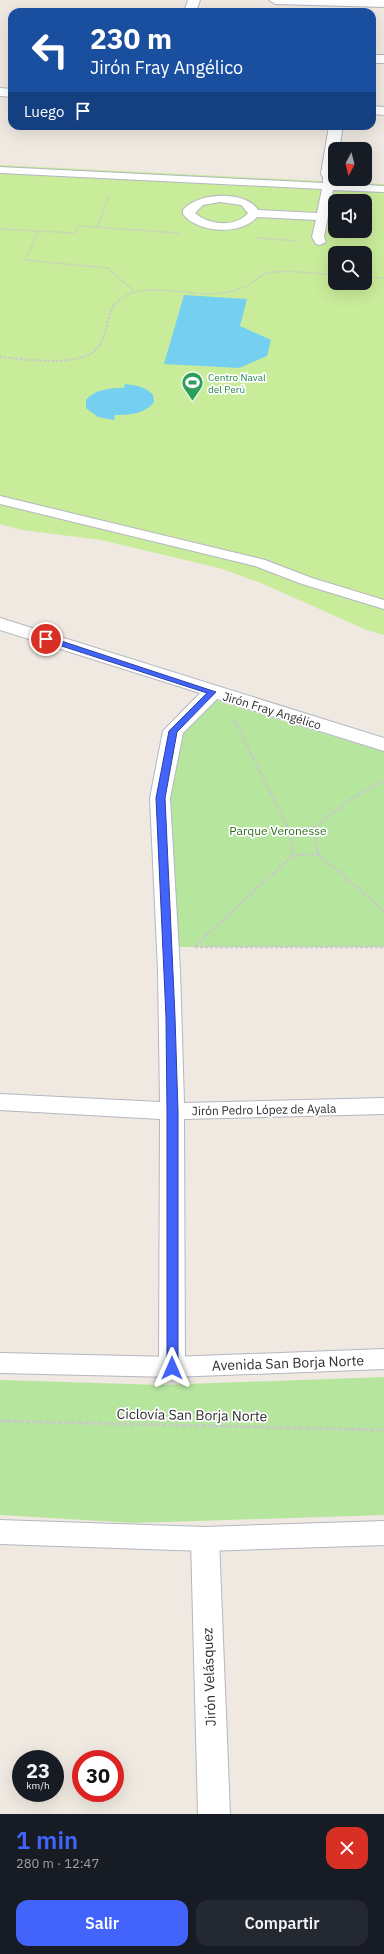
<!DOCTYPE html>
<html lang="es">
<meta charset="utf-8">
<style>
:root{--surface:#171b24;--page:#242831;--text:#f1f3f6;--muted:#9ea1a6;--accent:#4264fb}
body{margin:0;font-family:"IBM Plex Sans",sans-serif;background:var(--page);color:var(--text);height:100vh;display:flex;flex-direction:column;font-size:15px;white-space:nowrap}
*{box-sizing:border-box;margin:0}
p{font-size:13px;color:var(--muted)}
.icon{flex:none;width:22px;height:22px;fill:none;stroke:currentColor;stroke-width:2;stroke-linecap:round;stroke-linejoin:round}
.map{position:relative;height:1814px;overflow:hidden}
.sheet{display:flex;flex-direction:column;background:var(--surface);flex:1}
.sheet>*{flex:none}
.guide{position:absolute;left:8px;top:8px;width:368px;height:122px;border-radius:12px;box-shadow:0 4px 16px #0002;background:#1a4fa0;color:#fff;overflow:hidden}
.needle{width:26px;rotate:187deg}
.buttons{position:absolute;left:328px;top:142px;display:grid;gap:8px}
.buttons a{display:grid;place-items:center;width:44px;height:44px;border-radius:8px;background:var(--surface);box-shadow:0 4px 16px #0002;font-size:20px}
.speed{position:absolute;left:12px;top:1750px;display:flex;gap:8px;font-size:20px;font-weight:700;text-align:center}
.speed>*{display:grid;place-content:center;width:52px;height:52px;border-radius:50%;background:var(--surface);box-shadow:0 4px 16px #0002;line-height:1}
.speed small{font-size:10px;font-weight:400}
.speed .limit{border:6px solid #d22;background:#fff;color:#111}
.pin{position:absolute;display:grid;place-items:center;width:34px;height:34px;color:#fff;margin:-17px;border:2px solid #fff;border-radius:50%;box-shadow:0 1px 4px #0007}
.me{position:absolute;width:44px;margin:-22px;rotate:0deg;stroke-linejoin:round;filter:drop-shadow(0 0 3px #0008)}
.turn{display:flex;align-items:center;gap:14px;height:84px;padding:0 16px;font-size:18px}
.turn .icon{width:52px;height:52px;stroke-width:2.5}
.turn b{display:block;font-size:28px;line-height:34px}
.then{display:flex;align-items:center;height:38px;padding:0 16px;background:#0003;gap:8px;font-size:15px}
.round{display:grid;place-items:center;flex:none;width:42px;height:42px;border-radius:12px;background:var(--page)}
.head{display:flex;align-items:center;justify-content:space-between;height:68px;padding:0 16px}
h1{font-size:24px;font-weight:600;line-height:30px;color:var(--accent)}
.primary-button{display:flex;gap:8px;margin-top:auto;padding:8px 16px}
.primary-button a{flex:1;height:46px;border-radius:12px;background:var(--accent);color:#fff;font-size:16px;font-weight:600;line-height:46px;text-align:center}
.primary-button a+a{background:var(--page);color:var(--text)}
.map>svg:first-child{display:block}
.green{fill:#b6e59e}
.pitch{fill:#c9ec9a;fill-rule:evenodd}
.water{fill:#75cff0}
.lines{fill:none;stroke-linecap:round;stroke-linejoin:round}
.lane-casing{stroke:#b4b7c1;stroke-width:2}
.street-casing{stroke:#b4b7c1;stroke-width:2}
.secondary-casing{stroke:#b4b7c1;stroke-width:2}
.path-far3{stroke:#c9c9c9;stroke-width:1.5;stroke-dasharray:2 1.5;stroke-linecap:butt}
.path-far2{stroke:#c9c9c9;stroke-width:2;stroke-dasharray:2.5 1.5;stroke-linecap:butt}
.path-far1{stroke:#c9c9c9;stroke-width:2.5;stroke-dasharray:3 2;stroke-linecap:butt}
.path{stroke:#c9c9c9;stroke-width:3;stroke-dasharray:4 2.5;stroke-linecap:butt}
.lane{fill:#fff;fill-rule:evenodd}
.street{fill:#fff;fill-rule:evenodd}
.secondary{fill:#fff;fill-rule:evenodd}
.route{fill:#4264fb;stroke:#2b41a3}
.labels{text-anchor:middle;stroke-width:3.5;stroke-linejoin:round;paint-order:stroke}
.far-leisure-label{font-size:10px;fill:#27864d;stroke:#fff;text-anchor:start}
.street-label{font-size:12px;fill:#2e2e2e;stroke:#fff}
.park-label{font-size:12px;fill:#2c6e1b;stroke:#fff}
.near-street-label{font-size:14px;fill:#2e2e2e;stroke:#fff}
</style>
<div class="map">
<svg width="384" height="1814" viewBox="0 0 384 1814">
<rect width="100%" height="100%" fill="#efe9e1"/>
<g class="green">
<polygon points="215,700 384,752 384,947 172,947 171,797 181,733"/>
<polygon points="384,1377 384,1515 134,1523 0,1515 0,1380 161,1385"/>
</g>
<path class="pitch" d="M0,165L384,184V635L364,629L261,583L219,568L101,540L22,530L0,524ZM335,201H365V231H335ZM335,253H365V283H335Z"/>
<g class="water">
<polygon points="184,295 247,299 240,326 271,340 267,356 239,368 164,364"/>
<path d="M125,384C136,385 146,387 153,395L154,402C145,414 129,415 115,415L114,420L98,417L86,408V400C95,389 110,388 124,388Z"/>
</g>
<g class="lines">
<defs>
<g id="lane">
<path d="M0,167L323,183V176L328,173L333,176V183L384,186V192L333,190L324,237L326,242L320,245L316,244L312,237L316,220L257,217C242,235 198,234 183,214V210C197,192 246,190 258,210L317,213L322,189L0,173ZM220,202L241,205L248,213C236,228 208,225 195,213L203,205Z"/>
<polygon points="0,496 265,560 312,578 384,600 384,609 302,584 255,566 0,504"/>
</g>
<g id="street">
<polygon points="188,0 200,0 196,12 184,12"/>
<polygon points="269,0 384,0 384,7 275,4"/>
<rect x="372" y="55" width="12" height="8"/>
<polygon points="0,88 12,89 12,97 0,96"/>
<polygon points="372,106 384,107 384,115 372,114"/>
<polygon points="329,126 343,126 339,149 335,149 335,174 333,177 323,177 321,174"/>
<polygon points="0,618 384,738 384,751 217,699 183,733 170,798 180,970 184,1103 384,1098 384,1114 184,1119 185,1367 182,1374 172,1377 162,1374 159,1367 160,1119 0,1110 0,1094 160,1102 158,970 150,798 163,731 200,693 0,630"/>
<polygon points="205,1527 215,1531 219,1539 230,1814 198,1814 191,1539 195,1531"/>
</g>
<g id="secondary">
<polygon points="384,1349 384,1369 172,1377 0,1373 0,1353 172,1357"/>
<polygon points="0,1520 205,1527 384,1521 384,1545 205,1551 0,1544"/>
</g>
</defs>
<use href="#lane" class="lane-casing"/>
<use href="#street" class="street-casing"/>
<use href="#secondary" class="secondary-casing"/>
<g class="path-far3">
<polyline points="98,227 109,194"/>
<polyline points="0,229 75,233 78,226 179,233"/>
<polyline points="39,231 25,260 108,268 134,291"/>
<polyline points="256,238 299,241"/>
<polyline points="365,277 384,278"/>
<path d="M114,306C135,276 189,298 221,293C229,292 241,289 247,286C255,282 259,275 268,273C287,269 315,274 335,275"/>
</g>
<path class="path-far2" d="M0,357C23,359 85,369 99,346C107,334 107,318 114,305"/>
<g class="path-far1">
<polyline points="235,721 289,829"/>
<polyline points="314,828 347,802 384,780"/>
<polygon points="314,828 318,854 293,855 289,829"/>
<polyline points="318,854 384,911"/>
<polyline points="195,946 293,855"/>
<polyline points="195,947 384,947"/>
</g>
<polyline class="path" points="0,1421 384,1430"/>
<use href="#lane" class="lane"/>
<use href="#street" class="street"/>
<use href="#secondary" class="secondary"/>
</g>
<polygon class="route" points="46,636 216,692 177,732 165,798 175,1017 178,1112 178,1368 176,1370 169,1370 167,1368 167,1112 166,1017 156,798 169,731 207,693 43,640 43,637"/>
<defs>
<symbol id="stadium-pin" viewBox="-11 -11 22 30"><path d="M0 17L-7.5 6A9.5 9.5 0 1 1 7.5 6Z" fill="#2e9e5b" stroke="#fff"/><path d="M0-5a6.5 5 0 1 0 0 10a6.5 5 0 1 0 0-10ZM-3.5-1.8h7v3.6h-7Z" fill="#fff"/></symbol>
</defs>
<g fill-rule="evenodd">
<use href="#stadium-pin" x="180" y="370" width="25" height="34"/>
</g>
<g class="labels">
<g class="far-leisure-label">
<text x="208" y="381">Centro Naval<tspan x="208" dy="12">del Perú</tspan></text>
</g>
<g class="street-label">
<text transform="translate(272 711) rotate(17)" y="4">Jirón Fray Angélico</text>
<text transform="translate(264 1110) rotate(-1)" y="4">Jirón Pedro López de Ayala</text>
</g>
<g class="park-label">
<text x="278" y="835">Parque Veronesse</text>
</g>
<g class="near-street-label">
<text transform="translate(288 1363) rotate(-2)" y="5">Avenida San Borja Norte</text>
<text transform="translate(192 1415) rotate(1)" y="5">Ciclovía San Borja Norte</text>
<text transform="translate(209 1677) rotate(-92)" y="5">Jirón Velásquez</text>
</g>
</g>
</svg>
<div class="buttons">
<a><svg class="needle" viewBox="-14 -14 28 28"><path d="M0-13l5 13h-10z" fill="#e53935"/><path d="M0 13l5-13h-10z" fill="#9ea1a6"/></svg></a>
<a><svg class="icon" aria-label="sound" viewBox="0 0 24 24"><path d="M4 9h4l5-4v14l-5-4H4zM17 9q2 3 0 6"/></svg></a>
<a><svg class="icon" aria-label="search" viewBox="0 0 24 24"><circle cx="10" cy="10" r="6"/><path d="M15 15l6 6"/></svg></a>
</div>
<div class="speed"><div>23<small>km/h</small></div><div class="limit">30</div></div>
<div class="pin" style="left:46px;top:639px;background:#d93025"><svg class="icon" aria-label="arrive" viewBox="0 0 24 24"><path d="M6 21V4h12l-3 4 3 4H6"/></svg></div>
<svg class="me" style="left:172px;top:1368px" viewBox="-20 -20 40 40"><path d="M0-17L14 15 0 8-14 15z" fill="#4264fb" stroke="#fff" stroke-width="4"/></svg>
<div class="guide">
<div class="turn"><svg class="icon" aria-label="left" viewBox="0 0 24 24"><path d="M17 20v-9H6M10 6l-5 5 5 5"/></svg><div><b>230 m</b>Jirón Fray Angélico</div></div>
<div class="then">Luego<svg class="icon" aria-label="arrive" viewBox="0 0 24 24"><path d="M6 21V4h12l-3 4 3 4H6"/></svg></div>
</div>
</div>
<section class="sheet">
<div class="head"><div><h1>1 min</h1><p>280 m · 12:47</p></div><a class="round" style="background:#d93025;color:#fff"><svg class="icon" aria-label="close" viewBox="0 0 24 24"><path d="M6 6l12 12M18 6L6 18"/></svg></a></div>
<div class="primary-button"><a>Salir</a><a>Compartir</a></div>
</section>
